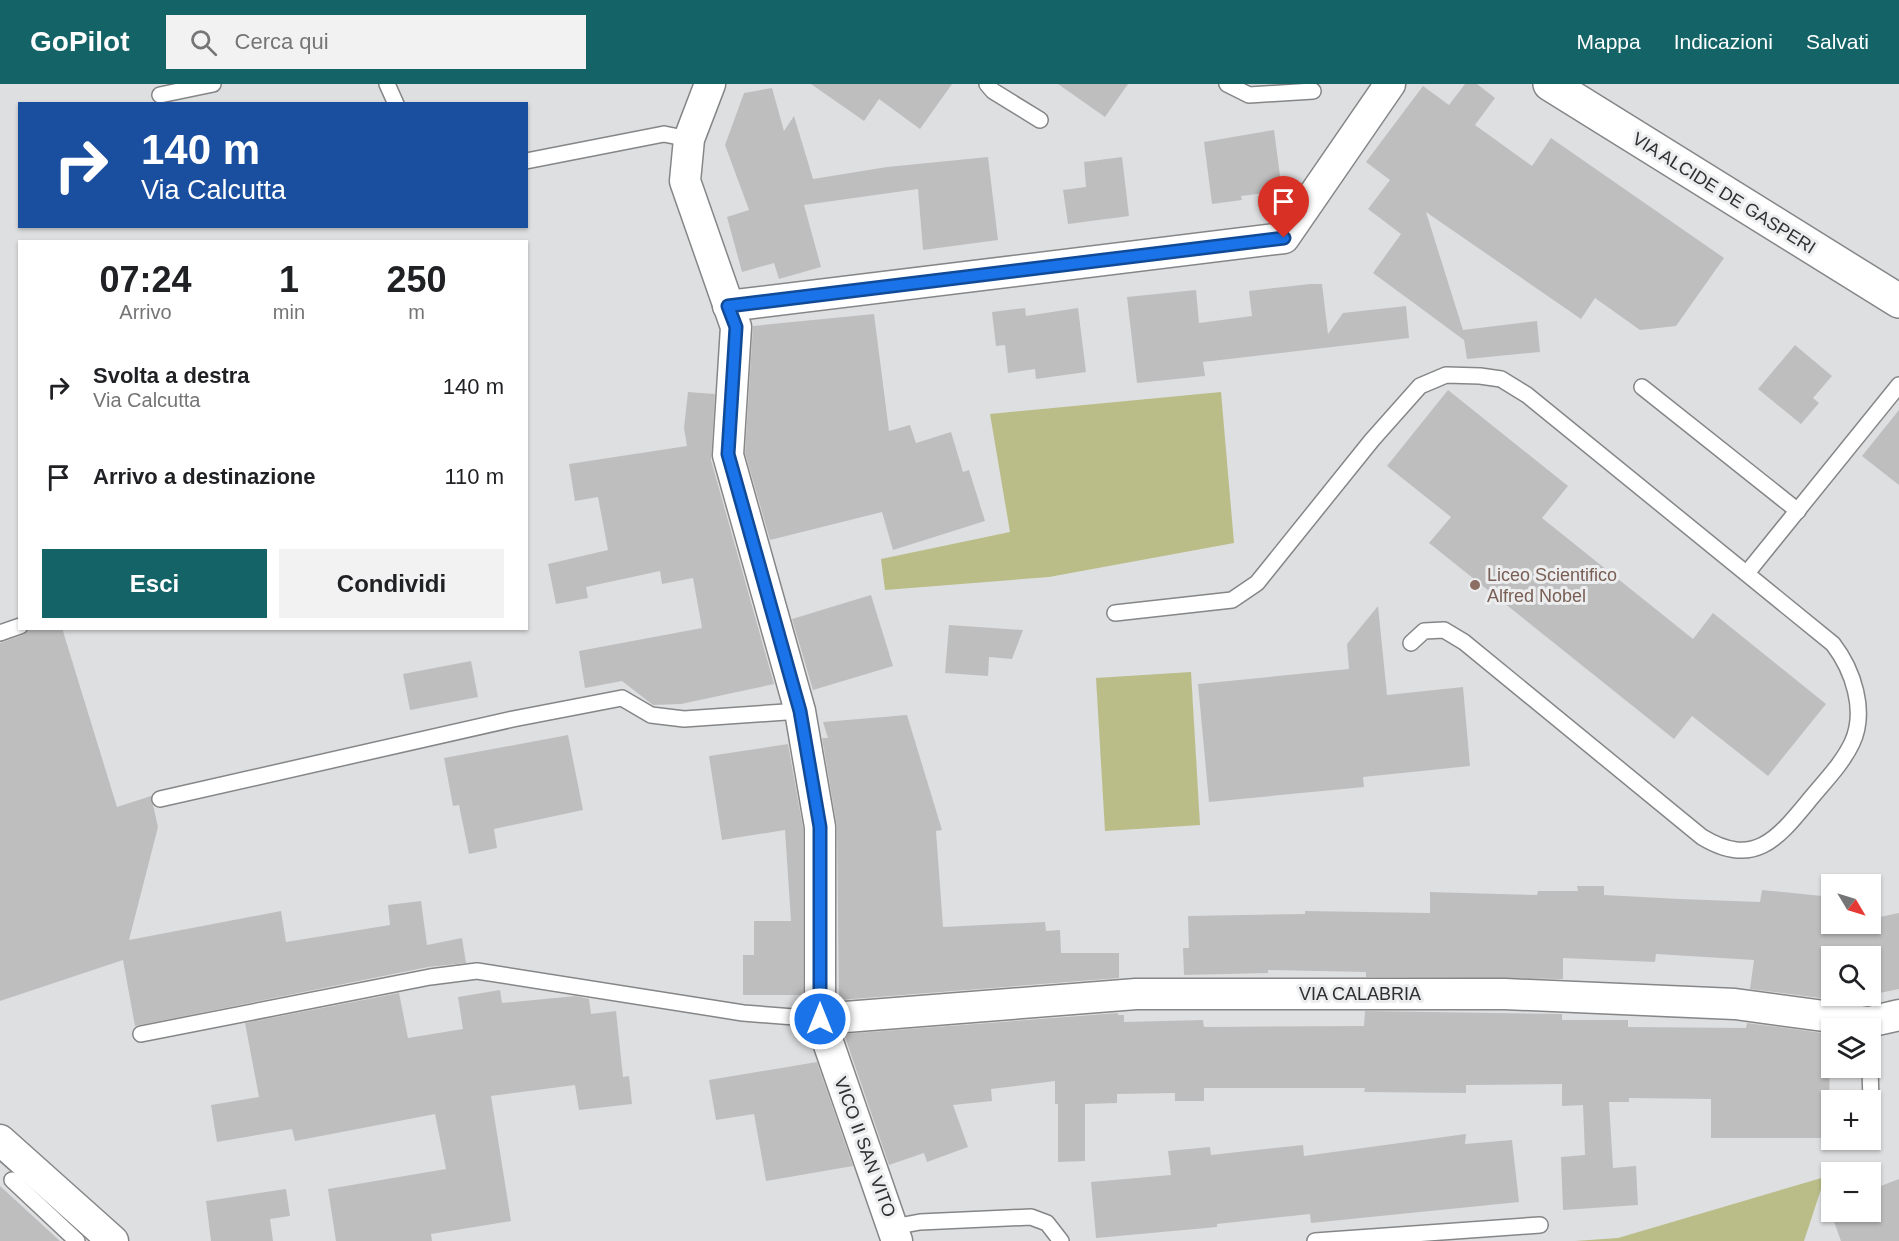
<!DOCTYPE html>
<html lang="it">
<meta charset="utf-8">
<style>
:root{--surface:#fff;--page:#f2f2f2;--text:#202124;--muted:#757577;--accent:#146367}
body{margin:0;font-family:Arial,sans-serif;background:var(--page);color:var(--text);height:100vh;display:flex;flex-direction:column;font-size:22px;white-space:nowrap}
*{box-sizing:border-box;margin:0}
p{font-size:20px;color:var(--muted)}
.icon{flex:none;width:33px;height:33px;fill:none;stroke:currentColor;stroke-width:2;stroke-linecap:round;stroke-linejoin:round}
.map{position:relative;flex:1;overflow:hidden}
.drawer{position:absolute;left:18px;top:156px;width:510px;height:390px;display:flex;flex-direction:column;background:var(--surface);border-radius:0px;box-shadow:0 2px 4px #0004}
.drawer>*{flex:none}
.guide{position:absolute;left:18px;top:18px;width:510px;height:126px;border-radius:0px;box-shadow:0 2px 4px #0004;background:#1a4fa0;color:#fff;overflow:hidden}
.needle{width:39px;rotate:128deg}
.tools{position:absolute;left:1821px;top:790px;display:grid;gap:12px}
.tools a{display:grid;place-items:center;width:60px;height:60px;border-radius:0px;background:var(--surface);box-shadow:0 2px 4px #0004;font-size:30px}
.pin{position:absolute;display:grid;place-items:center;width:51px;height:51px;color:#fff;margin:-62px -26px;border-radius:50% 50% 50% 0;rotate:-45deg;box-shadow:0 0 6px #0007}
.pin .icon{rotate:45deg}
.me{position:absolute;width:66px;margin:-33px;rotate:0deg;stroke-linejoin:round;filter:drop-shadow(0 0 4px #0008)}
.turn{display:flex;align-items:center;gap:21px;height:126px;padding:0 24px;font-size:27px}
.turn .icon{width:78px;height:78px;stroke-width:2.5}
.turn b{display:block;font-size:42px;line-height:51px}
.eta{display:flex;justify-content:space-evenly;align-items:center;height:102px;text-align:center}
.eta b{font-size:36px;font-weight:700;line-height:42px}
.primary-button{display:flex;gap:12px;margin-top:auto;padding:12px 24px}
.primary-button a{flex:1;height:69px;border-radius:0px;background:var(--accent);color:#fff;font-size:24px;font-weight:700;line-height:69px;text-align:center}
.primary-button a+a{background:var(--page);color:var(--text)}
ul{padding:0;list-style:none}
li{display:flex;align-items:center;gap:18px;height:90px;padding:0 24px}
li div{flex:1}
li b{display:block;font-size:22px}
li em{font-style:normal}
header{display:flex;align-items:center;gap:36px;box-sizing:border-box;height:84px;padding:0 30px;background:var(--accent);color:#fff}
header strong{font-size:28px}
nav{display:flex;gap:33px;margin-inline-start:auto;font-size:21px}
.search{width:420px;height:54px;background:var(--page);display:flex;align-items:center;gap:15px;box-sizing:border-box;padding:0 21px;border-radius:0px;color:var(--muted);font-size:22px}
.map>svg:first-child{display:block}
.green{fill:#babd88}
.building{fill:#bfbebf}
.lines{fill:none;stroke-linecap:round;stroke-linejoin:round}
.service-casing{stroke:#858687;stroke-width:18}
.minor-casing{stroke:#858687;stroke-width:33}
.tertiary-casing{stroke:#858687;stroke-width:36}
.service{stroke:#fff;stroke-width:15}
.minor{stroke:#fff;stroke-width:30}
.tertiary{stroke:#fff;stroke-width:33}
.route-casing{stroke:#114b97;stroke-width:15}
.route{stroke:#1a73e8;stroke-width:10}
.education-dot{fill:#8d6e63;stroke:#ecedee;stroke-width:2}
.labels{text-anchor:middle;stroke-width:6;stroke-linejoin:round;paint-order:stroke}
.street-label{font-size:18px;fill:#303031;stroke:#ecedee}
.education-label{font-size:18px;fill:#785e54;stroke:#ecedee;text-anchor:start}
</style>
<header>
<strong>GoPilot</strong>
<div class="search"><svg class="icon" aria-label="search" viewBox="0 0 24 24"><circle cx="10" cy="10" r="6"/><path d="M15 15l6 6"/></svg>Cerca qui</div>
<nav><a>Mappa</a><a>Indicazioni</a><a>Salvati</a></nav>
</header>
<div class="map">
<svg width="1899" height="1157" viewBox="0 0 1899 1157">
<rect width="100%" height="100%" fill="#dedfe1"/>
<g class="green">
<polygon points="1221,308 1234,459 1049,493 885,506 881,475 1010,448 990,330"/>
<polygon points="1191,588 1200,741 1105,747 1096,594"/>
<polygon points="1825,1093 1804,1157 1575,1157 1618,1154"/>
</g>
<g class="building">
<polygon points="811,0 952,0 920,45 879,15 864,37"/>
<polygon points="1058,0 1128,0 1105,33"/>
<polygon points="1465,0 1477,0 1495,14 1475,41 1532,82 1551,54 1724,174 1676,242 1640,246 1595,214 1581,235 1426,128 1463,246 1537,237 1540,268 1467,275 1464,256 1373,189 1401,150 1368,125 1390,96 1366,78 1423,2 1449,21"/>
<polygon points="772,4 784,47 794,32 813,95 887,83 988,73 998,156 923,166 918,105 804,121 821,183 779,195 774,179 742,188 727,133 749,126 725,61 744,9"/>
<polygon points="1274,46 1282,107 1241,112 1242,116 1212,120 1204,58"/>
<polygon points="1122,73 1129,132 1068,140 1063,106 1086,103 1084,78"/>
<polygon points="1310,200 1322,200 1328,250 1343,229 1406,222 1409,254 1203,278 1205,292 1137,299 1127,213 1196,206 1199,239 1252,232 1249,207"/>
<polygon points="1025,224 1026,232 1078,224 1086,288 1036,295 1035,285 1008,289 1005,261 996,262 992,228"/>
<polygon points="874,230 889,347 910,341 916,359 951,348 963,388 969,386 985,437 893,466 882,428 770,456 745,369 753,242"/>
<polygon points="1795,261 1832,292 1813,314 1819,319 1801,340 1758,305"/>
<polygon points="1448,306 1568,402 1542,434 1693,555 1713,529 1826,620 1768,692 1692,632 1674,655 1429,459 1451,433 1387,382"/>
<polygon points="688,308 715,310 711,376 774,600 681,620 653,621 622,597 585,604 579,567 702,544 693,494 662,500 660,487 586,503 588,514 556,520 548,480 608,466 598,413 575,417 569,380 687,362 684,344"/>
<polygon points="1899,326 1899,401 1862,372"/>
<polygon points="871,511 893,582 813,606 792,535"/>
<polygon points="1378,522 1387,611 1463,603 1470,682 1363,693 1364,703 1209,718 1198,600 1349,585 1347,560"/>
<polygon points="949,541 1023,546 1012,575 989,573 988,592 945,589"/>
<polygon points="29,544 62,544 117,723 151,712 158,743 129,856 281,827 286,858 390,841 388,821 421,817 427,861 462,854 466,879 428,883 135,942 123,876 0,917 0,559 23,551"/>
<polygon points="471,577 478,613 410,626 403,590"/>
<polygon points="907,631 942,746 936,747 943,843 1045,838 1046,847 1060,846 1061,869 1119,869 1119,894 839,916 837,743 822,654 828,654 823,638"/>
<polygon points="568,651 583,726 494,745 497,764 469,770 459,721 453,722 444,674"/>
<polygon points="788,660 803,744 803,911 743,911 743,871 754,871 754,837 791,837 785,746 722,756 709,672"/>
<polygon points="1577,802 1604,802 1604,811 1680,815 1760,818 1762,806 1832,813 1832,844 1870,840 1870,835 1899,829 1899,905 1870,911 1870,873 1832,873 1832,912 1866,912 1843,917 1750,905 1754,876 1656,870 1655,878 1563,874 1563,895 1366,893 1366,888 1268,886 1268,889 1184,891 1183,864 1189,864 1188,832 1305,830 1305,827 1430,829 1430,808 1537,811 1538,807 1578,807"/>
<polygon points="500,906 502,919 576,912 589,915 591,930 616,927 623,993 629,992 632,1020 579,1026 575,1001 491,1012 511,1137 431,1150 432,1157 336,1157 328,1105 446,1085 435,1030 295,1057 292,1045 217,1058 211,1021 259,1013 245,939 399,909 408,954 463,945 458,913"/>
<polygon points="1365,927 1562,930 1562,936 1628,936 1628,943 1746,944 1747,939 1830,950 1829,1054 1711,1054 1711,1015 1629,1014 1629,1018 1609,1018 1613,1084 1636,1082 1638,1121 1563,1126 1561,1073 1585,1071 1583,1021 1562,1022 1562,1000 1466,1001 1466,1009 1364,1008 1365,1004 1204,1004 1204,1017 1175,1017 1175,1009 1117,1010 1117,1019 1085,1020 1085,1077 1058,1078 1058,1020 1055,1020 1055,997 991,1005 992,1017 953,1021 968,1063 927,1078 924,1069 889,1081 844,950 1118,929 1118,931 1124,931 1124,938 1203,936 1204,943 1364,942"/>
<polygon points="817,978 853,1082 766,1097 754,1030 716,1036 709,996"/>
<polygon points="1466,1050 1465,1060 1512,1056 1519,1118 1311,1139 1310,1130 1217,1140 1217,1143 1096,1154 1091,1098 1171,1091 1168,1067 1210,1063 1211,1071 1303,1061 1304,1072"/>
<polygon points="1899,1095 1899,1157 1841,1157 1828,1121 1832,1120 1832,1128 1870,1128 1870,1106"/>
<polygon points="0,1102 60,1157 0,1157"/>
<polygon points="286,1105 290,1132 270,1135 273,1157 211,1157 206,1117"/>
</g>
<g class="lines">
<defs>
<g id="service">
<polyline points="387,0 396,20"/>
<polyline points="987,0 993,7 1040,36"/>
<polyline points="1227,0 1249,11 1313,7"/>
<polyline points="160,11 213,0"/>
<polyline points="526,77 664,50 689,55"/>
<polyline points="1642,303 1798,427"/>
<polyline points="1747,489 1899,301"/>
<path d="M1115,529L1232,516L1257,499L1372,356L1420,302L1446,291L1480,292L1501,295L1527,311L1833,560C1853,586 1867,627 1852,659C1842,680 1825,697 1811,714C1778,754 1755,785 1702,753L1464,558L1444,546L1424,547L1411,559"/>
<polyline points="0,549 20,542"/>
<polyline points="160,715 513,635 622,614 651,631 684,635 800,627"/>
<polyline points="141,950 430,893 477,887 743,929 820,935"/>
<polyline points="1870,984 1872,1051"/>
<polyline points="12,1096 77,1157"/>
<polyline points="893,1143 920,1138 1031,1133 1047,1139 1061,1157"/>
<polyline points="1315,1157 1540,1141"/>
</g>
<g id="minor">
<polyline points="710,0 689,55 685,97 736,243 728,371 800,627 820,743 820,935 897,1157"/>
<polyline points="728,222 1284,154 1390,0"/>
<polyline points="820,935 1136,910 1505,910 1735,920 1869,938 1899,931"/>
<polyline points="0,1056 113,1157"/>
</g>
<polyline id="tertiary" points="1550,0 1899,217"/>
</defs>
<use href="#service" class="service-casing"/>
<use href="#minor" class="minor-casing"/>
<use href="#tertiary" class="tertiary-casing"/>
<use href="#service" class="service"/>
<use href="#minor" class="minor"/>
<use href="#tertiary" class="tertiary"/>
</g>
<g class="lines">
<defs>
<polyline id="route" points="820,935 820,743 800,627 728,370 736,243 728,222 1284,154"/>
</defs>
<use href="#route" class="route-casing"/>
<use href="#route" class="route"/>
</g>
<circle class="education-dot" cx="1475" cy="501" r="6"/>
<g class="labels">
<g class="street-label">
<text transform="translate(1724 109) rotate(32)" y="6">VIA ALCIDE DE GASPERI</text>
<text x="1360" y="916">VIA CALABRIA</text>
<text transform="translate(865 1063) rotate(70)" y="6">VICO II SAN VITO</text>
</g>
<g class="education-label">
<text x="1487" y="497">Liceo Scientifico<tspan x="1487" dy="21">Alfred Nobel</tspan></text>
</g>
</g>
</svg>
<div class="tools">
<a><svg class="needle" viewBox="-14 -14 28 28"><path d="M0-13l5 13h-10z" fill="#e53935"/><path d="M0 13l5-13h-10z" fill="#757577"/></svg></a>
<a><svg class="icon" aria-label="search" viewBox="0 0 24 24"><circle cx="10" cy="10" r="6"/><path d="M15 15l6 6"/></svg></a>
<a><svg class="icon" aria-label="layers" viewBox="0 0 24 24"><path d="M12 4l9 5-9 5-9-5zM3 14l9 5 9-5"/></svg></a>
<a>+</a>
<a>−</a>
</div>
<div class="pin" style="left:1284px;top:154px;background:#d93025"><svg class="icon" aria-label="arrive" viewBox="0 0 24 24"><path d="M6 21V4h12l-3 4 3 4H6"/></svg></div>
<svg class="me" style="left:820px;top:935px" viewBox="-20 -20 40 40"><circle r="17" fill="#1a73e8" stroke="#fff" stroke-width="3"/><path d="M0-11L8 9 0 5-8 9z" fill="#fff"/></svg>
<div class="guide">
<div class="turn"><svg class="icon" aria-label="right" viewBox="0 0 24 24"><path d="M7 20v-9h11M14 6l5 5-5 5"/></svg><div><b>140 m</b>Via Calcutta</div></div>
</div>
<section class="drawer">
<div class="eta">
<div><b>07:24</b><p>Arrivo</p></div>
<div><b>1</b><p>min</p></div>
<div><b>250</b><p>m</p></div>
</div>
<ul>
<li><svg class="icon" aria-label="right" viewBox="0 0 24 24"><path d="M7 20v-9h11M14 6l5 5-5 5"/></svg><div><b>Svolta a destra</b><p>Via Calcutta</p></div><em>140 m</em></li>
<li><svg class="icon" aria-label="arrive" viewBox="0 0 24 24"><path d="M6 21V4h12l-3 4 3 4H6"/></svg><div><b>Arrivo a destinazione</b></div><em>110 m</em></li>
</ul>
<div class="primary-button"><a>Esci</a><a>Condividi</a></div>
</section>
</div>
